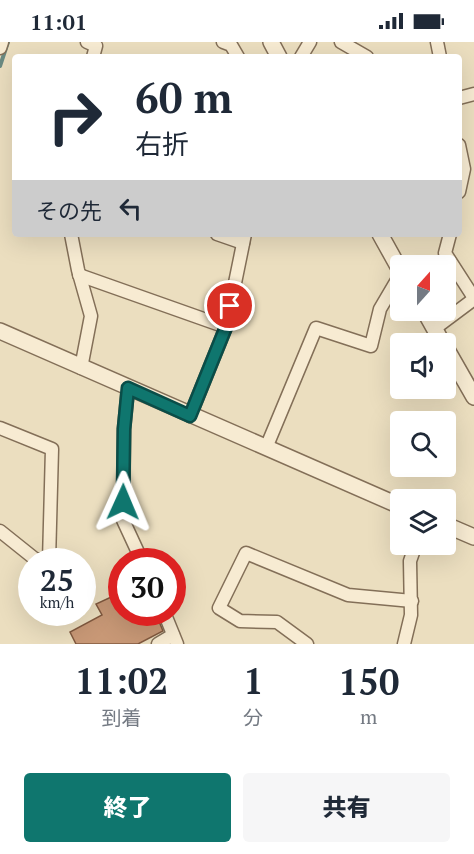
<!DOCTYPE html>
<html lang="ja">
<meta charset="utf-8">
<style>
:root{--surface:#fff;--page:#f6f6f7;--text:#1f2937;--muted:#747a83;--accent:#0f766e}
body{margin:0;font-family:"PT Serif","Noto Sans JP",serif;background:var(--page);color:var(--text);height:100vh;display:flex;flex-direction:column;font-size:22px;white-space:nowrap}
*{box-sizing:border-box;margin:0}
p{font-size:20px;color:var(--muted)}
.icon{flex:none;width:33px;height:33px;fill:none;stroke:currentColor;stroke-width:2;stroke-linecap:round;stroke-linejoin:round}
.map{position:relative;height:602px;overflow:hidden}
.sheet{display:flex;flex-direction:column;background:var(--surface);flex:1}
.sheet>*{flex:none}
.top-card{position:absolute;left:12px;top:12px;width:450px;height:183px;border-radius:6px;box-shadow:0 6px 24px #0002;background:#fff;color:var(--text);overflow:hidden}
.needle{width:39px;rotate:21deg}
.tools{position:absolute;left:390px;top:213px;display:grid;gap:12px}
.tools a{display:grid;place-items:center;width:66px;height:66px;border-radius:6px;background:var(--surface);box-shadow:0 6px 24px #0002;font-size:30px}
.speed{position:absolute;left:18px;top:506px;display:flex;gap:12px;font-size:30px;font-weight:700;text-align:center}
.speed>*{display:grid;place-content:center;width:78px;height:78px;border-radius:50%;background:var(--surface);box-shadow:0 6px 24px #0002;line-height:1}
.speed small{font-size:15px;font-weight:400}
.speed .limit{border:9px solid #d22;background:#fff;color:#111}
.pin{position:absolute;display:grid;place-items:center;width:51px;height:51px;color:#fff;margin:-26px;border:3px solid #fff;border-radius:50%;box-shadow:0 2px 6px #0007}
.me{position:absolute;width:66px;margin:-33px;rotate:1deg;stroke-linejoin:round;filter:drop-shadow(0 0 4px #0008)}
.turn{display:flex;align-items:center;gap:21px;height:126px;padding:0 24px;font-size:27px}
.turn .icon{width:78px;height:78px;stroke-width:2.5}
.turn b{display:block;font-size:42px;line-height:51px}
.then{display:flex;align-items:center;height:57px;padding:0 24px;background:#0003;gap:12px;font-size:22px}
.eta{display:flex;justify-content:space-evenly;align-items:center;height:102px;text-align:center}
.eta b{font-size:36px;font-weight:800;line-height:42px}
.primary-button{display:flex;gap:12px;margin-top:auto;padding:12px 24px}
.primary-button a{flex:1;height:69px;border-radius:6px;background:var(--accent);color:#fff;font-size:24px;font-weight:800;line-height:69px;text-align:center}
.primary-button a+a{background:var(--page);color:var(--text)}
.status{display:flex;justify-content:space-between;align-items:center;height:42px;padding:0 30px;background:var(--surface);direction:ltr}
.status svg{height:16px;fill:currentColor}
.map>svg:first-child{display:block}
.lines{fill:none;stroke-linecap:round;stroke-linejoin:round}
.stream{stroke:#6a8a82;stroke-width:4}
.building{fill:#c89876;stroke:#81593f;stroke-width:1.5}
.minor-casing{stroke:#836f58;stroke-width:15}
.tertiary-casing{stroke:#836f58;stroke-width:18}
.minor{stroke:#f7ebd2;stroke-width:12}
.tertiary{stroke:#f7ebd2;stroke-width:15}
.route-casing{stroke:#0a4d48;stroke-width:15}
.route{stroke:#0f766e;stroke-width:10}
</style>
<div class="status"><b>11:01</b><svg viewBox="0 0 49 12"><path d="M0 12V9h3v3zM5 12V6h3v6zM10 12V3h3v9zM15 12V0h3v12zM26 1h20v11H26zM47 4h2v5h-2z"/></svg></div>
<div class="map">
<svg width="474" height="602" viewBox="0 0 474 602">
<rect width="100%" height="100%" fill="#ebdebf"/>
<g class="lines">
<polyline class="stream" points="0,24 8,0"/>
</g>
<polygon class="building" points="122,550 122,570 155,570 163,589 138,602 76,602 70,590 102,573 96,562"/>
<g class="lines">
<defs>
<g id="minor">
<polyline points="87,0 96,4 93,15"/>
<polyline points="223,0 231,3 238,15"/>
<polyline points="341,0 367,15"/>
<polyline points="437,0 440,15"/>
<polyline points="0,6 2,0"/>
<polyline points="301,15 310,0"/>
<polyline points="459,56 474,52"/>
<polyline points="459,103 464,127 459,150"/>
<polyline points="71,192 78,228 91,274 81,326"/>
<polyline points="217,192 243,201"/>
<polyline points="450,192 445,211 474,256"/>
<polyline points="79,233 226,285"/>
<polyline points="434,287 474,257"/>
<polyline points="128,346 124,387 123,478 142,519"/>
<polyline points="190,374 226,285 245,192"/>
<polyline points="0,386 52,407 49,519 35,517 0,489"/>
<polyline points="266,406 316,286 371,304 380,267 400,233"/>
<polyline points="31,559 32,558"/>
<polyline points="164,570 177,602"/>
<polyline points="158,602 173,593"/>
<polyline points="307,602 277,580 240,579 219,566 246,511 348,553 412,559"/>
<polyline points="404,602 411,573 410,519 416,502"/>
</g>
<g id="tertiary">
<polyline points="271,0 279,15"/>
<polyline points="380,192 400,228"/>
<polyline points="424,268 443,302"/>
<polyline points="0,289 400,464"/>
<polyline points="446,306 474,355"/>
<polyline points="446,483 474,495"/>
</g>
</defs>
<use href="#minor" class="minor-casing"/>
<use href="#tertiary" class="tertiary-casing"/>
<use href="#minor" class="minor"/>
<use href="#tertiary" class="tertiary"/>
</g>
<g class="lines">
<defs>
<polyline id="route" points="123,460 124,387 128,346 190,374 226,285 230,264"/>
</defs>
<use href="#route" class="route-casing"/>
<use href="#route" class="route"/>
</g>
</svg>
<div class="tools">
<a><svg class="needle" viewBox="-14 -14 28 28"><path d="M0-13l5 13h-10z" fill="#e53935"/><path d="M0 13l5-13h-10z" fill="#747a83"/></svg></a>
<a><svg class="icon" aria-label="sound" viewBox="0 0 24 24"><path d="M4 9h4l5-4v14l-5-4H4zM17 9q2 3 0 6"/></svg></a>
<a><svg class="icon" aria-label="search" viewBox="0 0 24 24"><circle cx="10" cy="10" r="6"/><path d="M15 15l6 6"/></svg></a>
<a><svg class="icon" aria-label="layers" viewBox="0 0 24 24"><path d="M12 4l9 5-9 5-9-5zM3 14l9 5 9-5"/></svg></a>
</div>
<div class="speed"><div>25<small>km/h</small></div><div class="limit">30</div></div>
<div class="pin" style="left:230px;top:264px;background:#d93025"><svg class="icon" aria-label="arrive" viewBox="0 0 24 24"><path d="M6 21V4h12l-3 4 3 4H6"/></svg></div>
<svg class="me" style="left:123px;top:460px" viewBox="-20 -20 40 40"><path d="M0-17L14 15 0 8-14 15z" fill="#0f766e" stroke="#fff" stroke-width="4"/></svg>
<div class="top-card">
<div class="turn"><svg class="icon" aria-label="right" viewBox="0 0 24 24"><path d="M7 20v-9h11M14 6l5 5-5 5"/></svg><div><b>60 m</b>右折</div></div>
<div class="then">その先<svg class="icon" aria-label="left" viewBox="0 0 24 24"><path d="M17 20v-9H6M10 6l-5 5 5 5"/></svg></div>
</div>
</div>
<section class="sheet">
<div class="eta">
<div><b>11:02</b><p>到着</p></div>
<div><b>1</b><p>分</p></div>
<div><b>150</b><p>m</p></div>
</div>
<div class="primary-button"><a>終了</a><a>共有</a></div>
</section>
